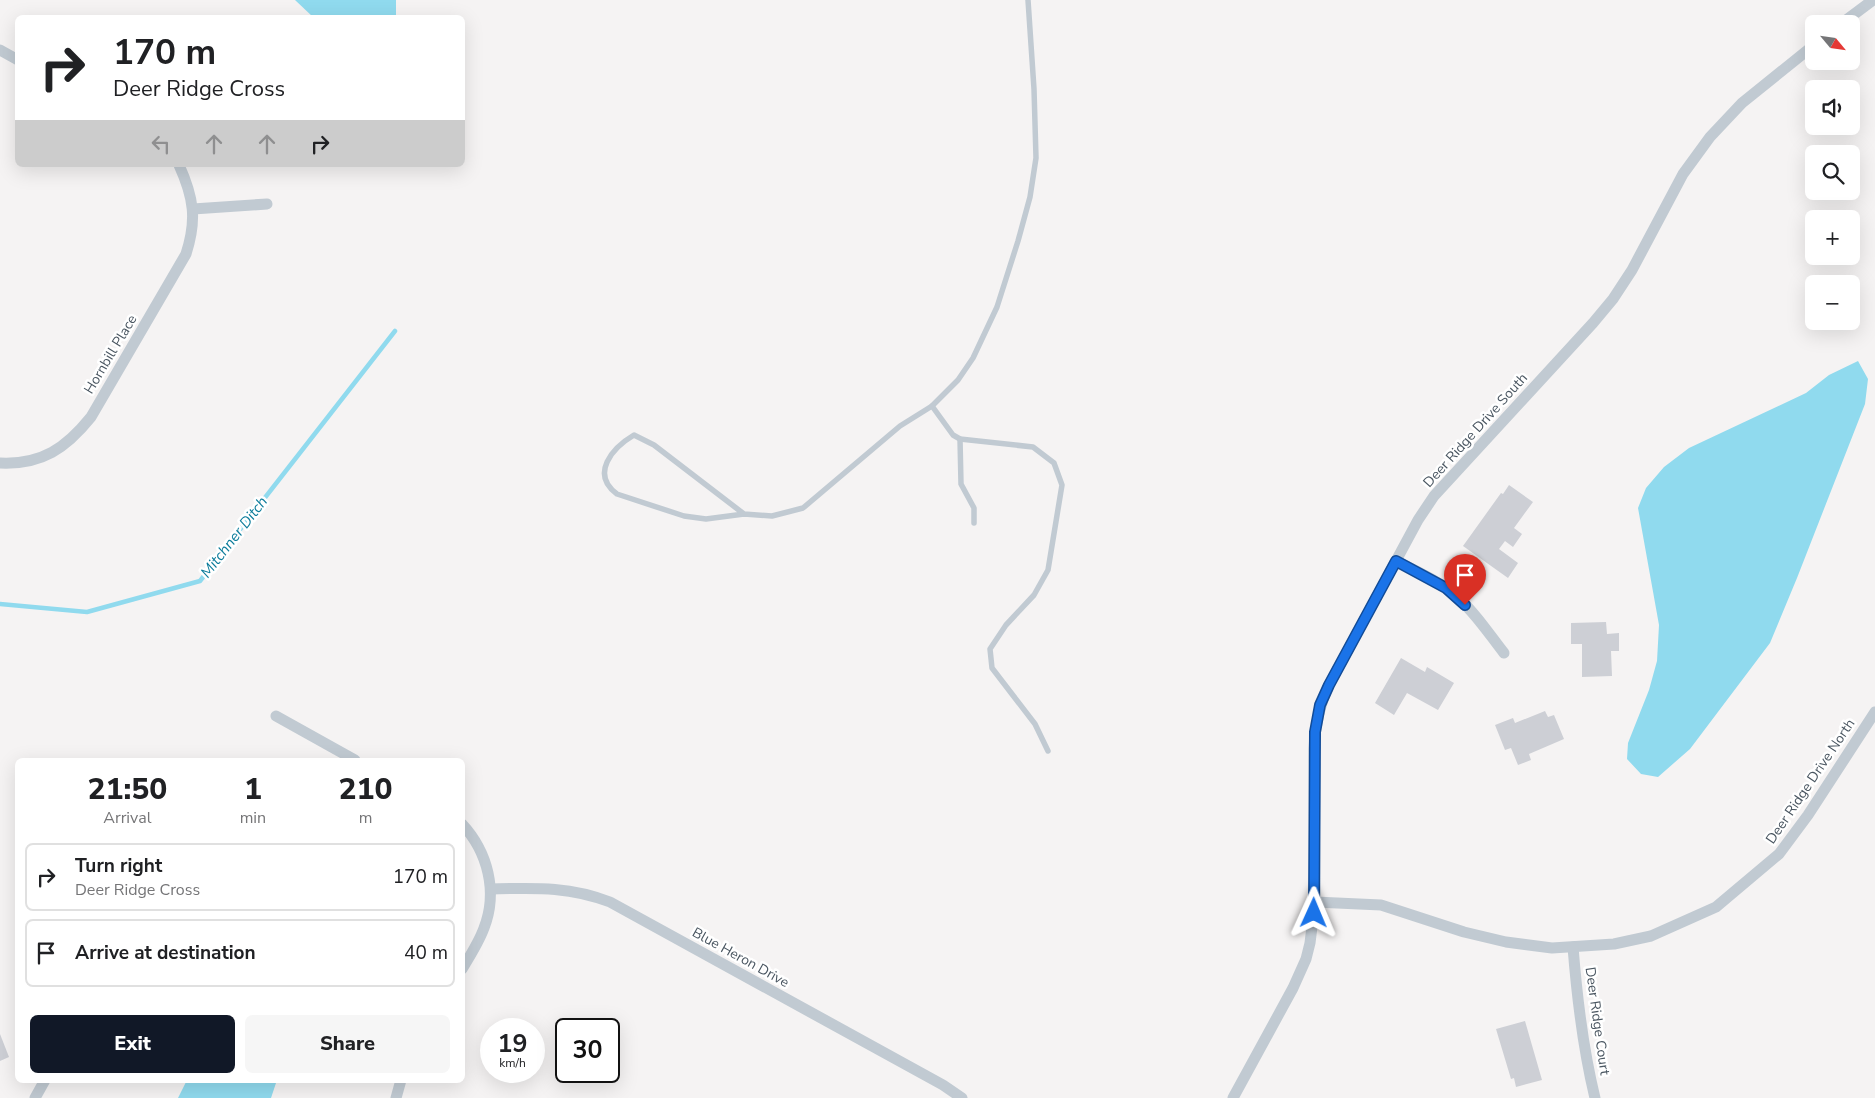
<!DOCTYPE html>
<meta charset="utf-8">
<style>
:root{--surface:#fff;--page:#f6f6f6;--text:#202124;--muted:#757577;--line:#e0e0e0;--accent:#111827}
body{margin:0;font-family:"Nunito Sans",sans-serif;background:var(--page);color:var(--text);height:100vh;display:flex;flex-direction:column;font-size:19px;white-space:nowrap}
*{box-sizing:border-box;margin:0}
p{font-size:16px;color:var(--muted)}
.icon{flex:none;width:28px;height:28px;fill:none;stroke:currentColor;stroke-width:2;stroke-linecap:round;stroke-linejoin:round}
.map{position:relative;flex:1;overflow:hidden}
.drawer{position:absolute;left:15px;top:758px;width:450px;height:325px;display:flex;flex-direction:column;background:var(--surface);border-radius:8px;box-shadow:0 5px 20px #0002}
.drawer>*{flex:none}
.hud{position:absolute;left:15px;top:15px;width:450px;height:152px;border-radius:8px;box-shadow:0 5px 20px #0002;background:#fff;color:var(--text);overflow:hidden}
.needle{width:32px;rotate:119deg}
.fabs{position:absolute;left:1805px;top:15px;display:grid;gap:10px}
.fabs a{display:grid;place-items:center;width:55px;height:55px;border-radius:8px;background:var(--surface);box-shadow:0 5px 20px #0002;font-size:25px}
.speed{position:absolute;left:480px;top:1018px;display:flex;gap:10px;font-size:25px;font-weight:700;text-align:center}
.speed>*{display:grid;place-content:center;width:65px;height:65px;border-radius:50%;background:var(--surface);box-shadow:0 5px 20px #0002;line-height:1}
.speed small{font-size:12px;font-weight:400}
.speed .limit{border:2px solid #111;border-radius:8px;background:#fff;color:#111}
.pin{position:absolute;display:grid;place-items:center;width:42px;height:42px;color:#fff;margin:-51px -21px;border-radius:50% 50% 50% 0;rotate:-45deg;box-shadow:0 0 5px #0007}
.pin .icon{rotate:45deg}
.me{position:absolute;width:55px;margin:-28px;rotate:1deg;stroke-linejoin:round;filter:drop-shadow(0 0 4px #0008)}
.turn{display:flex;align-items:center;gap:18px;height:105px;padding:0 15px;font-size:22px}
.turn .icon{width:65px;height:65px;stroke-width:2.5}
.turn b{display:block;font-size:35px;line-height:42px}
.lanes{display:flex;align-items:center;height:48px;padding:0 15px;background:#0003;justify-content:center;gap:25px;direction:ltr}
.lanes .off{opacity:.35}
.eta{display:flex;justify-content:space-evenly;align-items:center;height:85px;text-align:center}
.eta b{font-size:30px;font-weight:800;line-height:35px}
.button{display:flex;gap:10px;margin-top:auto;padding:10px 15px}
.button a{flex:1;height:58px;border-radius:8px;background:var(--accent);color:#fff;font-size:20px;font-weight:800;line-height:58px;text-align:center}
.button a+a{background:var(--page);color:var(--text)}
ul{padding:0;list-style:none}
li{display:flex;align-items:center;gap:15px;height:68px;margin:0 10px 8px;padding:0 5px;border:2px solid var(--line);border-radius:8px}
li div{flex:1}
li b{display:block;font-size:19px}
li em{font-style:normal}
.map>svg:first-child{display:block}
.water{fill:#90daee}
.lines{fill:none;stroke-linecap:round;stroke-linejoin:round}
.stream{stroke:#90daee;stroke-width:4.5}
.building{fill:#cdcfd5}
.service{stroke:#c1cad2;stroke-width:5.5}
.minor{stroke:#c1cad2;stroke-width:11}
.route-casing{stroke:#114b97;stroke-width:12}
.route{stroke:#1a73e8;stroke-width:9}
.labels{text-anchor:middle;stroke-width:5;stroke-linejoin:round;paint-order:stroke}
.street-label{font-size:14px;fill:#4a5661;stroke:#fff}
.water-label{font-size:15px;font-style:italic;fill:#0c7c9b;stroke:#fff}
</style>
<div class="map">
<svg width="1875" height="1098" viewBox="0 0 1875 1098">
<rect width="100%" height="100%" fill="#f5f3f3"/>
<g class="water">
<polygon points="295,0 396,0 396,17 313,17"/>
<polygon points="1858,361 1868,379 1865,404 1797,578 1770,643 1690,749 1658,777 1641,774 1627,759 1628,743 1649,690 1657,661 1659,625 1638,508 1646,488 1664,467 1689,448 1806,393 1829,375"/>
<polygon points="187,1080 277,1080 271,1098 178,1098"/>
</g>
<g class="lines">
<polyline class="stream" points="0,604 87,612 200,581 395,331"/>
</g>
<g class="building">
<polygon points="1509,485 1533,502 1514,528 1522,534 1513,547 1505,541 1499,549 1518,563 1508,578 1463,546 1501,493 1503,494"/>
<polygon points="1606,622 1607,634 1619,633 1619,651 1611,651 1612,676 1582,677 1582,644 1571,644 1571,623"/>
<polygon points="1401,658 1425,672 1427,667 1454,683 1438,710 1407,693 1394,715 1375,703"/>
<polygon points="1545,711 1548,717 1554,715 1564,739 1529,754 1531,760 1518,765 1511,748 1505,750 1495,725 1513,718 1515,723"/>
<polygon points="1525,1021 1542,1080 1516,1087 1514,1078 1511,1079 1496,1029"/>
<polygon points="0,1034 9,1057 0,1061"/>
</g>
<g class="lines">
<g class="service">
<polyline points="932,406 953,435 960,439 1033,447 1054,463 1062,485 1048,570 1034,595 1006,625 990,649 992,668 1035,724 1048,751"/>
<polyline points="960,439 961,484 974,508 974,523"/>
<path d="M744,514L654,445L634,435C612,448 590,474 617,494L684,516L706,519L744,514L772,516L803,508L900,426L932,406L958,380L973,358L997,307L1018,241L1030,197L1036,158L1034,89L1028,0"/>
</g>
<g class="minor">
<polyline points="1841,24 1873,0"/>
<polyline points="0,50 18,60"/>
<polyline points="193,209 267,204"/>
<path d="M0,463C42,465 66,448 91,417L186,254C197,220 194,198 179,165"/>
<path d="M1396,561C1416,571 1439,581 1456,596C1475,612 1489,634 1504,653"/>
<polyline points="276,716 355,760"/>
<path d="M462,824C488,852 498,892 484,928C479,942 470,956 462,969"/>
<path d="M491,889C534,888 569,886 610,902L943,1085L962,1098"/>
<polyline points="1315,902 1381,905 1464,932 1506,942 1552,948 1614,944 1651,936 1716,907 1779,854 1808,815 1875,712"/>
<path d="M1573,947C1577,998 1583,1049 1595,1098"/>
<polyline points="35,1098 45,1080"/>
<polyline points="396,1098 401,1080"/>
<path d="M1233,1098L1293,988L1306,959L1310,943L1315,902L1314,749C1315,726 1319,706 1329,685L1418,520L1434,496L1593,323L1613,299L1632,270L1683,174L1710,137L1742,103L1814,45"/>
</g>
</g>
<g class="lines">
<defs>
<polyline id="route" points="1314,913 1315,732 1320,705 1329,685 1396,561 1446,588 1465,605"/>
</defs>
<use href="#route" class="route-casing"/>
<use href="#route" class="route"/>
</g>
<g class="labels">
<g class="street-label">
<text transform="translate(110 354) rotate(-59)" y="5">Hornbill Place</text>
<text transform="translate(1475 430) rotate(-48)" y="5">Deer Ridge Drive South</text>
<text transform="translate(1810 781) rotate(-56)" y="5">Deer Ridge Drive North</text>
<text transform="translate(741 957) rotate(29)" y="5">Blue Heron Drive</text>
<text transform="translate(1598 1021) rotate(82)" y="5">Deer Ridge Court</text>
</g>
<g class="water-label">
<text transform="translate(234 537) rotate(-52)" y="5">Mitchner Ditch</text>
</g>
</g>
</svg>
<div class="fabs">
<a><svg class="needle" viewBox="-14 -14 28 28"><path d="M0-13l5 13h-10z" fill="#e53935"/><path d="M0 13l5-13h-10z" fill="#757577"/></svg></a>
<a><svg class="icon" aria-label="sound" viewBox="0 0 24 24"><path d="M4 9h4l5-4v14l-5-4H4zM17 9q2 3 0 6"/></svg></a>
<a><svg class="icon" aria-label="search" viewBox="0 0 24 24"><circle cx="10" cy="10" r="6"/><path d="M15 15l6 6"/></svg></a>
<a>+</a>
<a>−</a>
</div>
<div class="speed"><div>19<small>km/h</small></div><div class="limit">30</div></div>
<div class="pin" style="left:1465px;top:605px;background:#d93025"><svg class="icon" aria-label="arrive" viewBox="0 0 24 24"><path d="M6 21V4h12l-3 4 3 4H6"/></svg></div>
<svg class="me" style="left:1314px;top:913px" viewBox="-20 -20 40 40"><path d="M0-17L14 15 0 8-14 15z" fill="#1a73e8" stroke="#fff" stroke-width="4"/></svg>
<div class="hud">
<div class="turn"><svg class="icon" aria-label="right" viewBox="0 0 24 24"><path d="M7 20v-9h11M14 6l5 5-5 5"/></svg><div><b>170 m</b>Deer Ridge Cross</div></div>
<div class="lanes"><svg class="icon off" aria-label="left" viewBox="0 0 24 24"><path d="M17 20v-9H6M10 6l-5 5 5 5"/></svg><svg class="icon off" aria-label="ahead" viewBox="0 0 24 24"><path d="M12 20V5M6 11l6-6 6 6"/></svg><svg class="icon off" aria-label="ahead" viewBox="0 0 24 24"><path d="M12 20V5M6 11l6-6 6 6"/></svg><svg class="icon" aria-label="right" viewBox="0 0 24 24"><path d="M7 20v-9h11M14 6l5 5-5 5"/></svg></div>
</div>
<section class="drawer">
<div class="eta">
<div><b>21:50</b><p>Arrival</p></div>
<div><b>1</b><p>min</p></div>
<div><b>210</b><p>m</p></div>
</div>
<ul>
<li><svg class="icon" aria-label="right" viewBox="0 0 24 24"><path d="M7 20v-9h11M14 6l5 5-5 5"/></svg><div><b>Turn right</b><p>Deer Ridge Cross</p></div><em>170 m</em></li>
<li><svg class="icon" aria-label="arrive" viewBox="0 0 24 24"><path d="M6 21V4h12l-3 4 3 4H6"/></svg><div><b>Arrive at destination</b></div><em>40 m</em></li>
</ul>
<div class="button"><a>Exit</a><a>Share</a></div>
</section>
</div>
